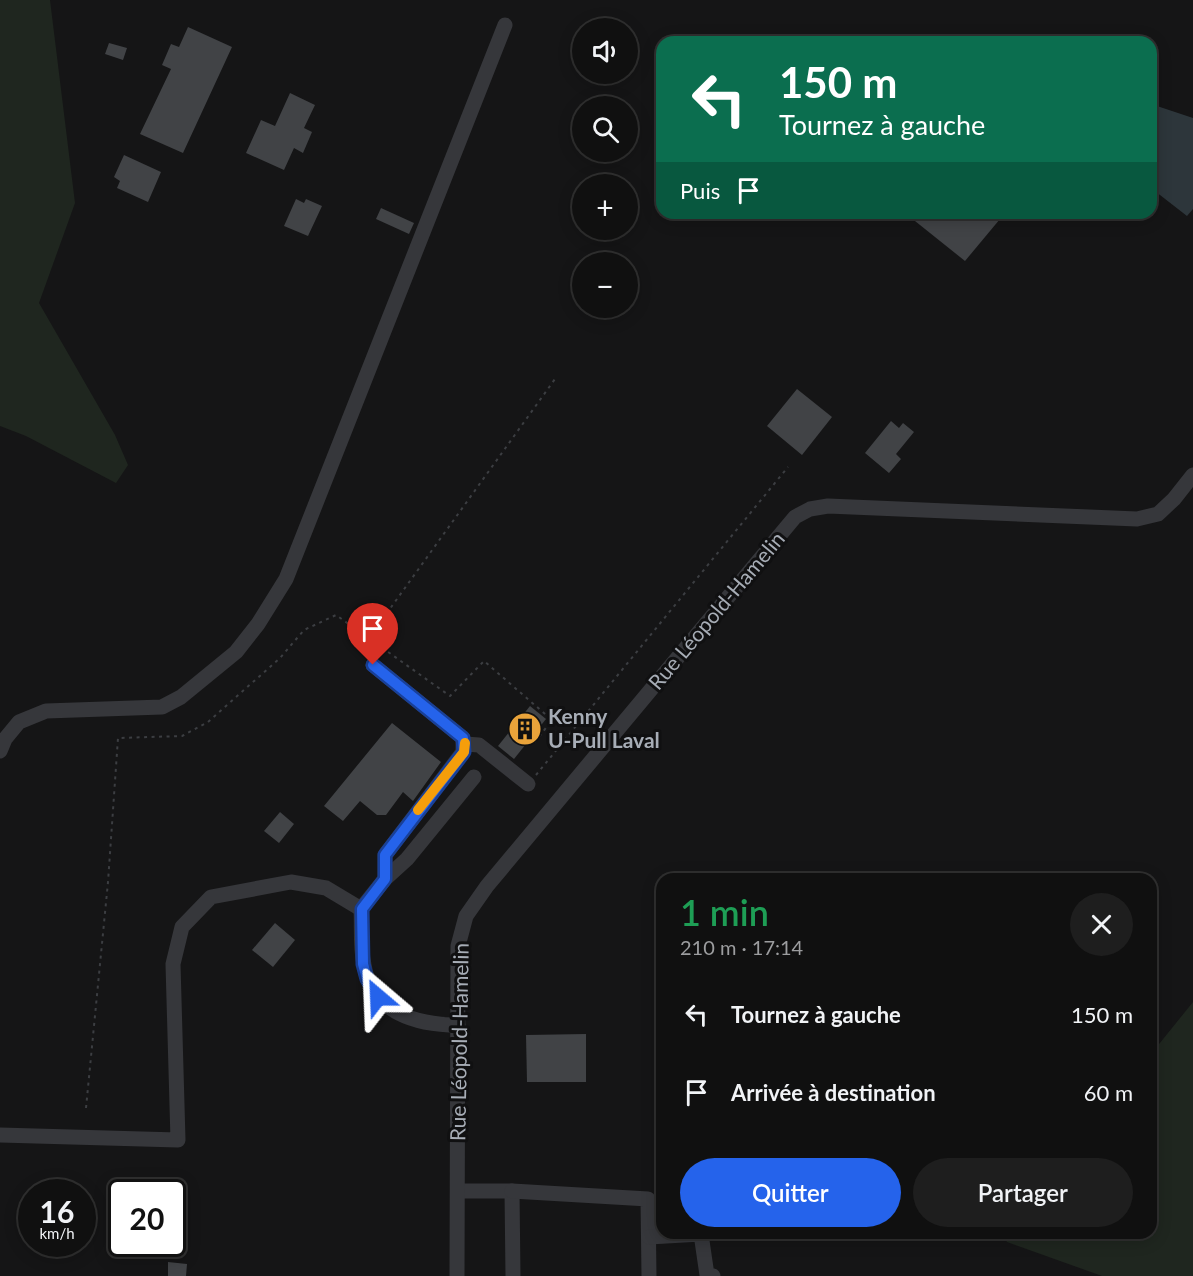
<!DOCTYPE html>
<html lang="fr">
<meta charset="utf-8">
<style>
:root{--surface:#101010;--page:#1e1e1e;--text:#f1f3f6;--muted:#9c9d9f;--line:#303030;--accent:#2563eb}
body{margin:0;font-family:Lato,sans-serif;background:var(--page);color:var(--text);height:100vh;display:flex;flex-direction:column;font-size:22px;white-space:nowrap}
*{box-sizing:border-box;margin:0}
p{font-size:20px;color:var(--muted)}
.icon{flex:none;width:33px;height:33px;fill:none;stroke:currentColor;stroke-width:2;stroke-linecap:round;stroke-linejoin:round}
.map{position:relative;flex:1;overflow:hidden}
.drawer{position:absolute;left:656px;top:873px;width:501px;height:366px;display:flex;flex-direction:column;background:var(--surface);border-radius:18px;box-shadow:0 3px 15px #0003,0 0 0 2px var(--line)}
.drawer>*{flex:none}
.guide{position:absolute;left:656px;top:36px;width:501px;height:183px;border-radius:18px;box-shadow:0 3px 15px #0003,0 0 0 2px var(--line);background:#0b6e4f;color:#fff;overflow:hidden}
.tools{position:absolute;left:572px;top:18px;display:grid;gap:12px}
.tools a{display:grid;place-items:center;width:66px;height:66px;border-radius:50%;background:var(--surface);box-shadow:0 3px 15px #0003,0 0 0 2px var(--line);font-size:30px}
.speed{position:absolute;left:18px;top:1179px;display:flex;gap:12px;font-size:30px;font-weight:700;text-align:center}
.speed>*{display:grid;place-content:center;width:78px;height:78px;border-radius:50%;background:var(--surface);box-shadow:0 3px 15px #0003,0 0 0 2px var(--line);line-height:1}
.speed small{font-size:15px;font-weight:400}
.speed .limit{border:3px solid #111;border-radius:9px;background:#fff;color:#111}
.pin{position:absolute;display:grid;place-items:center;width:51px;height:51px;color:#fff;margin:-62px -26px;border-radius:50% 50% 50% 0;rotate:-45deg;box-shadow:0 0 6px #0007}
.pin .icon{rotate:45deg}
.me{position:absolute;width:66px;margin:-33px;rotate:334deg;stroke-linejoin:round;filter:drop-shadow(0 0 4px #0008)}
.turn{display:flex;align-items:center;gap:21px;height:126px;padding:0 24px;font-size:27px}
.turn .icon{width:78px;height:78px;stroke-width:2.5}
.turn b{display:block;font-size:42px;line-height:51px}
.then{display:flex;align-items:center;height:57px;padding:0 24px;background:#0003;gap:12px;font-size:22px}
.round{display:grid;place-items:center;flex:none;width:63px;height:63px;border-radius:32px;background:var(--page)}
.summary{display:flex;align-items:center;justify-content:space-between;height:102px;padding:0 24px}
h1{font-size:36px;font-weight:600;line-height:45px;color:#1e9e55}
.cta{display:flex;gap:12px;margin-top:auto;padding:12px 24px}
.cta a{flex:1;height:69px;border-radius:36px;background:var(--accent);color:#fff;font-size:24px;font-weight:600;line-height:69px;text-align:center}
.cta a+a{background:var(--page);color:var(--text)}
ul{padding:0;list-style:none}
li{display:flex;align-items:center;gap:18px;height:78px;padding:0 24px}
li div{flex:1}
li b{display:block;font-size:22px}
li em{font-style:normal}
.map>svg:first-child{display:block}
.green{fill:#1f261f}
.water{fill:#2d363b}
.building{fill:#414346}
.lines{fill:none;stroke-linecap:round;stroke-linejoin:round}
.path{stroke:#3c3e42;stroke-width:2;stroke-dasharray:3 4.5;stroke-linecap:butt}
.minor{stroke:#36373b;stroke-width:15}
.route-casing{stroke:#184099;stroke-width:15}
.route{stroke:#2563eb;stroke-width:10}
.slow{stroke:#f59e0b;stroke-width:10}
.labels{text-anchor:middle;stroke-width:6;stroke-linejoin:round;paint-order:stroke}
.street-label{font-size:21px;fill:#a7adb6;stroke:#101011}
.poi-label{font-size:21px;font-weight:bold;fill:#a7adb6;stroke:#101011;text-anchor:start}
</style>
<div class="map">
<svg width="1193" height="1276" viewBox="0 0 1193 1276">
<rect width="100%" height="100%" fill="#151516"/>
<g class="green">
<polygon points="0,0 50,0 75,203 39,303 115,435 128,465 116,483 26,436 0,426"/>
<polygon points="1193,1002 1193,1276 1102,1276 1007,1242 1004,1237 1007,1233 1150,1233 1151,1054"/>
</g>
<polygon class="water" points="1151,104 1193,118 1193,209 1187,216 1151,188"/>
<g class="building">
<polygon points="188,27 232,47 183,153 140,134 171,69 162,65 171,44 179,47"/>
<polygon points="109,43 127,48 123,60 105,54"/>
<polygon points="290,93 315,105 304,128 312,132 303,153 294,148 284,170 246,153 261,120 275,126"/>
<polygon points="124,155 161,172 148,202 117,188 120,181 114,177"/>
<polygon points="296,199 304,203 306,199 322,206 308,236 284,226"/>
<polygon points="381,208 414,223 409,234 376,219"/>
<polygon points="905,213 1005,213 965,261"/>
<polygon points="797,389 832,417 802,455 767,426"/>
<polygon points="891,421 899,428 903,423 914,432 896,454 901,459 889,473 865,453"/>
<polygon points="530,706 546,719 514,759 498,746"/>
<polygon points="392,723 441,762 413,801 403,792 386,815 377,815 360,801 343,821 324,806"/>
<polygon points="280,812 294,824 279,843 264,831"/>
<polygon points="275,923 295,940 273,967 252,950"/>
<polygon points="586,1034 586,1082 527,1082 526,1035"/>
<polygon points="168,1262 187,1264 186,1276 168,1276"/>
</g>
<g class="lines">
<g class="path">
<polyline points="369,638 555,379"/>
<polyline points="536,775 788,467"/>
<polyline points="86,1108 108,882 118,738 182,736 208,722 280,658 304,630 336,615 450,696 484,661 552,720 535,742 530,739"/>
</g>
<g class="minor">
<polyline points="373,665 463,738 463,752 385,855 385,879"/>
<polyline points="465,744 479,745 528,784"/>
<polyline points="0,751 5,739 19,722 46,711 162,707 181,697 236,652 258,624 286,579 505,25"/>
<path d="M361,909C362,927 360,947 364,965C372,1013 417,1025 458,1025"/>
<polyline points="0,1135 178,1140 173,964 182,927 211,897 291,882 326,888 361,909 385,879 407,859 474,777"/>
<polyline points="458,1191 512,1191 513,1276"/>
<polyline points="512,1191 648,1199 649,1276"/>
<polyline points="649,1237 701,1234 707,1275 713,1276"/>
<polyline points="457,1276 458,946 466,916 487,886 795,517 810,509 828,506 1137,519 1158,514 1174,499 1193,475"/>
</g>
</g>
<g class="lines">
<defs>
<polyline id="route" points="373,665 463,738 464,752 385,855 385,879 362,909 363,964 367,979 378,997"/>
</defs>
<use href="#route" class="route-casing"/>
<use href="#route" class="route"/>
<polyline class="slow" points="418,810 464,752 465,743"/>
</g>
<defs>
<symbol id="building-disc" viewBox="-11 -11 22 22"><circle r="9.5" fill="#e9a33a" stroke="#101011"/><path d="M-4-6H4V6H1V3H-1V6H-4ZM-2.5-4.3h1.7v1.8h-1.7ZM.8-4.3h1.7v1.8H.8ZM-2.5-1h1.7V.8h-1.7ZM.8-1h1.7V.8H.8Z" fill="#111"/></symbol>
</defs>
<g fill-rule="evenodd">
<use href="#building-disc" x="506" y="710" width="38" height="38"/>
</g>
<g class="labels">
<g class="street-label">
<text transform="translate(717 611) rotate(-50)" y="7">Rue Léopold-Hamelin</text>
<text transform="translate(460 1042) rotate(-89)" y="7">Rue Léopold-Hamelin</text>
</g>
<g class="poi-label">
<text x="548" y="724">Kenny<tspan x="548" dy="24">U-Pull Laval</tspan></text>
</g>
</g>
</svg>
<div class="tools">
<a><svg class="icon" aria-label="sound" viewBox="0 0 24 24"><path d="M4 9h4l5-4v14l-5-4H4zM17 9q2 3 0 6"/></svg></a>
<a><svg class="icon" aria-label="search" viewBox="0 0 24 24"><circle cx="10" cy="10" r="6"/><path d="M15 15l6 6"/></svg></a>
<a>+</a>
<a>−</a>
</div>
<div class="speed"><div>16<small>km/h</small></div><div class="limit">20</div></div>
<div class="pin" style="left:373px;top:665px;background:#d93025"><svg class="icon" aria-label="arrive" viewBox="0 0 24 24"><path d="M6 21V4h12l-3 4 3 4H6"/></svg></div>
<svg class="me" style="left:378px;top:997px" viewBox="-20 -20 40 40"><path d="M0-17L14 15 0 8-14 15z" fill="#2563eb" stroke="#fff" stroke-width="4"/></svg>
<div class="guide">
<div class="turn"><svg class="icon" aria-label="left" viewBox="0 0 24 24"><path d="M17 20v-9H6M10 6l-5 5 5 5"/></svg><div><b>150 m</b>Tournez à gauche</div></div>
<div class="then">Puis<svg class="icon" aria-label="arrive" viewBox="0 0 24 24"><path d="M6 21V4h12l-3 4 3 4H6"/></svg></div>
</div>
<section class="drawer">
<div class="summary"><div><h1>1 min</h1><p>210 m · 17:14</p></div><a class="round"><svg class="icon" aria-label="close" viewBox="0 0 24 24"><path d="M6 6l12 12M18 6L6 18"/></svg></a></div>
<ul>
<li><svg class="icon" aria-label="left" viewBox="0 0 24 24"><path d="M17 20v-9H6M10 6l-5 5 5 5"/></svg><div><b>Tournez à gauche</b></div><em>150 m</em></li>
<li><svg class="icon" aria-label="arrive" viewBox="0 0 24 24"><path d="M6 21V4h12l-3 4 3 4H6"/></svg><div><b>Arrivée à destination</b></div><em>60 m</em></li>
</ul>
<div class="cta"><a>Quitter</a><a>Partager</a></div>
</section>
</div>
